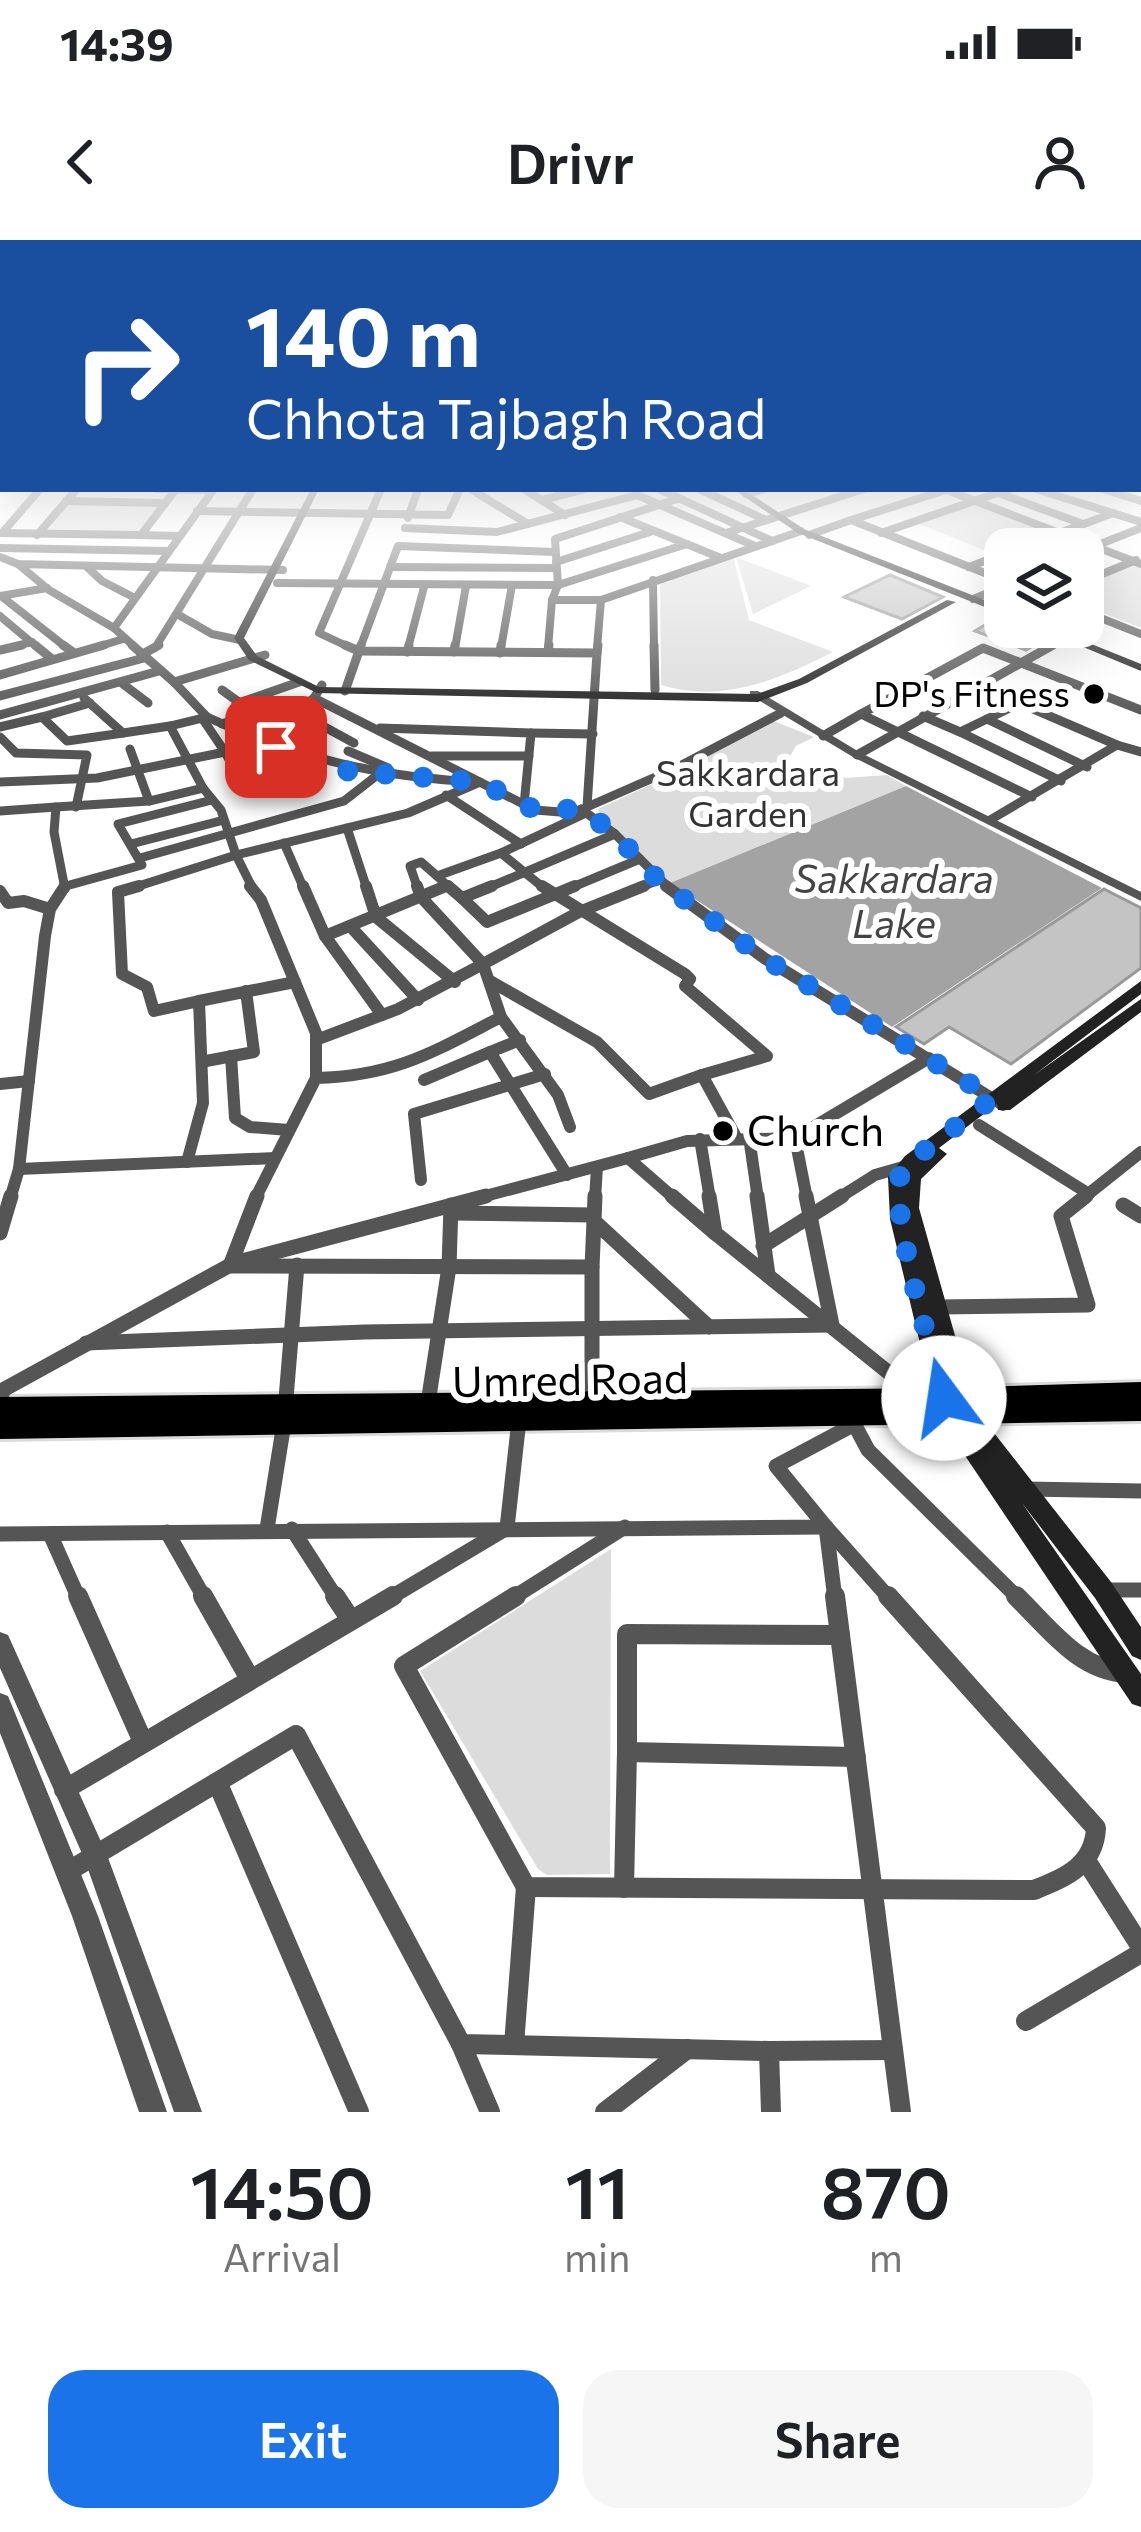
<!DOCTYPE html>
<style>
:root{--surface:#fff;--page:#f6f6f6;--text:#202124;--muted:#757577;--accent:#1a73e8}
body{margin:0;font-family:Commissioner,sans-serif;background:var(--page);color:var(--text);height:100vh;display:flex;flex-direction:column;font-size:45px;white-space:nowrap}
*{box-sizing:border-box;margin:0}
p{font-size:39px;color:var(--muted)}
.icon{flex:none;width:66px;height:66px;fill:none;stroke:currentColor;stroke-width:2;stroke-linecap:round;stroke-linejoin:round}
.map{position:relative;height:1872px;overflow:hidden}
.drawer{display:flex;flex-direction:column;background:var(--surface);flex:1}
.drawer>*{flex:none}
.banner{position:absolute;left:0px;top:0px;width:1143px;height:252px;box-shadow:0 12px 48px #0002;background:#1a4fa0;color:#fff;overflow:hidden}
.controls{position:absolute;left:984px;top:288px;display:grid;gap:24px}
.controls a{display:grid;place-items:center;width:120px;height:120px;border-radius:24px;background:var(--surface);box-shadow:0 12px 48px #0002;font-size:60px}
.pin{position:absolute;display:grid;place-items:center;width:102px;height:102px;color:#fff;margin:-51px;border-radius:24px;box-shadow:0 6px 18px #0006}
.me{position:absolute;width:132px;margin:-66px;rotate:346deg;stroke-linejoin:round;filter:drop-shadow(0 0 9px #0008)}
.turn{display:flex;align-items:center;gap:42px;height:252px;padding:0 48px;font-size:54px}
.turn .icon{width:156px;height:156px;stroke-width:2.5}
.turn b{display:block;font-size:84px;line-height:102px}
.eta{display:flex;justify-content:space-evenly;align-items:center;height:204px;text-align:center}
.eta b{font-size:72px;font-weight:600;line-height:84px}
.action{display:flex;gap:24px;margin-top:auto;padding:24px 48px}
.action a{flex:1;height:138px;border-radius:36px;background:var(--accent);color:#fff;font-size:48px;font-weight:600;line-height:138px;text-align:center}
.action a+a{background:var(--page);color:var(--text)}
.status{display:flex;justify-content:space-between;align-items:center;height:84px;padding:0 60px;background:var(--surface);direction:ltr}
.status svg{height:33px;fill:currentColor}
header{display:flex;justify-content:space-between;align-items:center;height:156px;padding:0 48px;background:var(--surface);font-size:54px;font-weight:600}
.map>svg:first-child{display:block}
.green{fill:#dcdcdc}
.water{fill:#a3a3a3}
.building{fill:#c4c4c4;stroke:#999;stroke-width:3}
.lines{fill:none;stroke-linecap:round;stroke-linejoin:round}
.primary-casing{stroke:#dbdbdb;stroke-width:6}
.minor-far4{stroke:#555;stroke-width:8}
.minor-far3{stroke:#555;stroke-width:9}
.minor-far2{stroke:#555;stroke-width:12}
.minor-far1{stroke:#555;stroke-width:15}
.minor{stroke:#555;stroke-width:20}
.tertiary{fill:#555;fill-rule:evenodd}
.secondary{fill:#222;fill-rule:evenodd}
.primary{fill:#000;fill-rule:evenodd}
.route{stroke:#1a73e8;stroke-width:21;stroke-dasharray:0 37.8}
.poi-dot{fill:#000;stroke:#fff;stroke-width:4.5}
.labels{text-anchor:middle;stroke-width:12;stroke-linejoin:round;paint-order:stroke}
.far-poi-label{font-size:36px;fill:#000;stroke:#fff;text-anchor:end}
.far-park-label{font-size:36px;fill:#333;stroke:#fff}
.far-water-label{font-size:39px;font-style:italic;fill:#444;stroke:#fff}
.poi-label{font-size:42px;fill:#000;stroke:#fff;text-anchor:start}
.street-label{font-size:42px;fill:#000;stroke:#fff}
</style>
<div class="status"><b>14:39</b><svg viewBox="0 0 49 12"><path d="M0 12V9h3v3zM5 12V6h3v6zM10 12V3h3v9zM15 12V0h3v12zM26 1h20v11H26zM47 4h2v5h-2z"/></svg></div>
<header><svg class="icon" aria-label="back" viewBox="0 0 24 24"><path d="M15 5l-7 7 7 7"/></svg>Drivr<svg class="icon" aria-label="person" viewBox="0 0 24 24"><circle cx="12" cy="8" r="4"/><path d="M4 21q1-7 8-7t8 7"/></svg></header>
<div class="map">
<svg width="1141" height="1872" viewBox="0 0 1141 1872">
<rect width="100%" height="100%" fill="#fff"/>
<g class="green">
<polygon points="68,263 160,264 138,293 45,291"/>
<polygon points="973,263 1049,293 991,313 915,282"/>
<path d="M733,316L749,380L833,412C780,439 722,464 661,445L660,341Z"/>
<polygon points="736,317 811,346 753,374"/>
<polygon points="1135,323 1141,325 1141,388 1083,365 1083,344"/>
<polygon points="771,480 814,497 796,506 789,518 794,525 813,525 846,538 887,535 906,546 670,643 601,578 598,569 693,525"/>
<polygon points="611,1309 610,1634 547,1635 538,1629 420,1431"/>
</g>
<polygon class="water" points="906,546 1102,648 892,787 670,643"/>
<g class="building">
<polygon points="890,335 943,357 902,379 844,357"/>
<polygon points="998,377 1005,379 1005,387 1026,387 1048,397 1026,410 975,391"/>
<polygon points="1104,649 1141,668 1141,728 1011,824 949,787 924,804 896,787"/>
</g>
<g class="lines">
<defs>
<polygon id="primary" points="1141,1142 1141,1181 0,1199 0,1177 16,1177 0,1177 0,1157 944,1148"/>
</defs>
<use href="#primary" class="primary-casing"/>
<g class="minor-far4">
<polyline points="157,249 213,250"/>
<polyline points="524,249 565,275"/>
<polyline points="659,249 772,301"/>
<polyline points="699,249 766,280"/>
<polyline points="944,249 1141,324"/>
<polyline points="1036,249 1141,282"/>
<polyline points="1103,249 1141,261"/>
<polyline points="472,250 528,284"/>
<polyline points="998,253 1083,284"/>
<polyline points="746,254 764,249"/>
<polyline points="542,260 585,249"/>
<polyline points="66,261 165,263"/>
<polyline points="197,271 448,275 460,249"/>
<polyline points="620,277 721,318"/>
<polyline points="408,278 418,249"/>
<polyline points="851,280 949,249"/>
<polyline points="405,288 497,292 637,255 755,306"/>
<polyline points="3,292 40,249"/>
<polyline points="0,293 141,295 176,249"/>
<polyline points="726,293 864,249"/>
<polyline points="881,293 1009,249"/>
<polyline points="37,295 77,249"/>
<polyline points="141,295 179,296"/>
<polyline points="809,295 851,280 1005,341"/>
<polyline points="0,308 168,311"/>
<polyline points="1090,308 1141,288"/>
<polyline points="1017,309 1113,273"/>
<polyline points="0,317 18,324 283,330"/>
<polyline points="556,322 653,291"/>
<polyline points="18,324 49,350 114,388"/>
<polyline points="86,326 102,341 135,358"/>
<polyline points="390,327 556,328"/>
<polyline points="969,327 1005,313"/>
<polyline points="653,340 654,408"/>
<polyline points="1083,342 1136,320"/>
<polyline points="277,343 558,345 687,304"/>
<polyline points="0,356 47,348"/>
<polyline points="1,356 67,408"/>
<polyline points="973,359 1005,346"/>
<polyline points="552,360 558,345 555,299 677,259"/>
<polyline points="1083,371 1141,394"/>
<polyline points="177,374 212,394 240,400"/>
<polyline points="0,376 38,408"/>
<polyline points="10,408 32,402"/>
<polyline points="94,408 123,399"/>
<polyline points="136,408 114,388 214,249"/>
<polyline points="155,408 253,249"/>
<polyline points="351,408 319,393 381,249"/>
<polyline points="360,408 398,306 555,312"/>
<polyline points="408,408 424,347"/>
<polyline points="455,408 466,346"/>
<polyline points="501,408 512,345"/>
<polyline points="548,408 552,360 601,360"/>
<polyline points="597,408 601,360 801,291"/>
<polyline points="1047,408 1066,397"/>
</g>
<g class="minor-far3">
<polyline points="35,405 52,419"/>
<polyline points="63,405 74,413"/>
<polyline points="132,405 174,442"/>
<polyline points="345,405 359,411 345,451"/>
<polyline points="361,405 359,411 597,413 587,567 676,528 781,473"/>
<polyline points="654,405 655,450"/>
<polyline points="0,410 22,405"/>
<polyline points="407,412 409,405"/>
<polyline points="454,412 455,405"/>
<polyline points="548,412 549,405"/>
<polyline points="500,413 501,405"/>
<polyline points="597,413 598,405"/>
<polyline points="141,415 159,405"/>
<polyline points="0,435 104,405"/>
<polyline points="123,444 148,463"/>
<polyline points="322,445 314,458 535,570 573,573 582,569"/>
<polyline points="977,445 1117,505 990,580"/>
<polyline points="222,450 240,463"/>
<polyline points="0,456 144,418"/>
<polyline points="84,458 123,493 170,486"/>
<polyline points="90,463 42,477 67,501 123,493"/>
<polyline points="1018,464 987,479 1087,527"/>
<polyline points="299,473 354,503"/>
<polyline points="861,474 983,408 1141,470"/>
<polyline points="0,475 159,431"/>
<polyline points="923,476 960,492 987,479"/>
<polyline points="222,484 247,475 236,464 299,442"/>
<polyline points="0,487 42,477"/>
<polyline points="380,488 531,493 524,565"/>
<polyline points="960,492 1061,541"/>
<polyline points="531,493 593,494"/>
<polyline points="823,496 861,474 1032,557"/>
<polyline points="0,497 16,513 87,515 76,567"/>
<polyline points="1117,505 1141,512"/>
<polyline points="130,509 149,561"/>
<polyline points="298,510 277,490 314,458"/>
<polyline points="348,511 388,528"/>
<polyline points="225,512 240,540"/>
<polyline points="857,515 1053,405"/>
<polyline points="432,516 529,516"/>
<polyline points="0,542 97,538 225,512 202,478"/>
<path d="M203,548L221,570L236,615L408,573L480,542C383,538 295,518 207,477"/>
<polyline points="446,555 521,604"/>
<polyline points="581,569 615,594 670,649"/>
<polyline points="0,571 56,567"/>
<polyline points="347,588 367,649"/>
<polyline points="284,603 304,649"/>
<polyline points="131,604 224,580"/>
<polyline points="140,618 344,561 380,533"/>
<polyline points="66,646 142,625 118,584 212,560"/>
<polyline points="65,649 54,592 56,567 149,561 203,548 170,486 207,477 174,442 265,415"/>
<polyline points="129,649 236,615 253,649"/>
<polyline points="418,649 410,626 421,622 437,636"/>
<polyline points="438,649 447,645"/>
<polyline points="451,649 437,636 501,613"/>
<polyline points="485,649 615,594"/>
<polyline points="545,649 501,613 586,573"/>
<polyline points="568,649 640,619"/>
<polyline points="637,649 658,640"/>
</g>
<g class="minor-far2">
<polyline points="139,646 118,652 122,734 147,747 154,771 199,761 203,863 187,922"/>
<polyline points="250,646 261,660 316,793 316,838"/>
<polyline points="303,646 325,696 382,775"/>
<polyline points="366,646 376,677 455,742"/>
<polyline points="448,646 462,658 492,646"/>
<polyline points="542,646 685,734 690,739 685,746 767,816 702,835 736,897"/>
<polyline points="666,646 764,718 1003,865"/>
<polyline points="0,651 8,663 24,661 50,669"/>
<polyline points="462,658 487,682 575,646"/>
<polyline points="350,686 418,760"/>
<polyline points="325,696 446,646"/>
<polyline points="490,741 597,802 649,854 702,835"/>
<polyline points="199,761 295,742"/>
<polyline points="501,777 558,855 570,887"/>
<polyline points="316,800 398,769 483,724 421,657 417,646"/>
<polyline points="520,800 490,812 567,935"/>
<polyline points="231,816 235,878 250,887 289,890"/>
<polyline points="206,821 254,812 246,751"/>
<polyline points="424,840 490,812"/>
<polyline points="0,844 29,841"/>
<polyline points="979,885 1089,954"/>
<polyline points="749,897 758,959"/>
<polyline points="700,899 710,959"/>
<polyline points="628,918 687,901 795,898"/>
<polyline points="19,929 275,918"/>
<polyline points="421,940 414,874 545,834"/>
<polyline points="10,959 19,929 45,696 50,669 65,646"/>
<path d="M255,959L316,838C395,836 433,812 501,777L483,724L579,672L644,646"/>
<polyline points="474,959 628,918 675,959"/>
<polyline points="595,959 597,927"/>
<polyline points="807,959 795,898 929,818"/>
<polyline points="837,959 875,935 903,927"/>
<polyline points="1082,959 1141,912"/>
</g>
<g class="minor-far1">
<polyline points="257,956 230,1026 592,1027 594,981"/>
<polyline points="595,956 594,981 709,1087"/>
<polyline points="672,956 715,993 709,956"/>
<polyline points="757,956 768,1035"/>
<polyline points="1123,965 1141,976"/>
<polyline points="451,973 593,975"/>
<polyline points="0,993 11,956"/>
<polyline points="715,993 919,1157"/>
<polyline points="763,1006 842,956"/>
<polyline points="592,1027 592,1159"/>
<polyline points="937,1067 1088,1065 1061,976 1086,956"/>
<polyline points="86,1103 365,1092 832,1085 806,956"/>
<polyline points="0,1163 3,1150 234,1023 486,956"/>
<polyline points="428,1163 449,1027 451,965"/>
<polyline points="851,1178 868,1210 1019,1359"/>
<polyline points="1026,1249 1141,1251"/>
<polyline points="826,1287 890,1359"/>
<polyline points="826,1287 835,1359"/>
<polyline points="267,1289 284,1183 297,1025"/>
<polyline points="292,1289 337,1359"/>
<polyline points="167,1292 205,1359"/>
<polyline points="0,1294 826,1287 776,1226 853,1185"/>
<polyline points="50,1294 79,1359"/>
<polyline points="1103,1350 1141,1350"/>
<polyline points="388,1359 507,1288 519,1180"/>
<polyline points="511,1359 625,1287"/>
</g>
<g class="minor">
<polyline points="78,1356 143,1502"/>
<polyline points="203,1356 250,1439"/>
<polyline points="335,1356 351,1380"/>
<path d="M516,1356L404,1426L526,1647L1034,1650C1066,1637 1094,1626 1096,1588L888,1356"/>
<polyline points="835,1356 901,1872"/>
<path d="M1016,1356C1049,1388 1079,1431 1127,1433"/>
<polyline points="627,1512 627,1394 840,1395"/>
<polyline points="218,1544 359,1872"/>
<polyline points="64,1550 393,1356"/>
<polyline points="1087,1622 1141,1707"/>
<polyline points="67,1632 296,1495 461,1804 769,1811"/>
<polyline points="624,1648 627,1512 856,1517"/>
<polyline points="1026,1781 1141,1713"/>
<polyline points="461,1804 490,1872"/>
<polyline points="514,1805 526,1647"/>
<polyline points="605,1872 687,1809"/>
<polyline points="771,1872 769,1811 893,1810"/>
</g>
<g class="tertiary">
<polygon points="750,451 758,451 861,513 1141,652 1141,661 853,517 750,455"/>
<polygon points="0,1392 8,1395 107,1615 202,1872 174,1872 84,1618 0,1428"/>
<polygon points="0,1453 8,1456 98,1676 167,1872 139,1872 72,1676 0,1493"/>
</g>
<g class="secondary">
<rect x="0" y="219" width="3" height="3"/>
<polygon points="311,249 319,249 244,398 257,416 319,447 757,454 799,439 947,360 956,362 807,443 758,462 317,453 249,420 234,398"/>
<polygon points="449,249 517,249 513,252 453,252"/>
<polygon points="733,249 743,249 804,289 1005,368 1005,375 798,293"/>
<polygon points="1035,387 1049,387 1141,424 1141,431"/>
<polygon points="1141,741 1141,754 1034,835 1141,759 1141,772 1010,870 998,870 997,864 939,908 947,914 921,939 919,968 976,1170 1111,1342 1141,1387 1141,1420 1132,1416 1095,1358 1022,1263 1141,1434 1141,1467 1132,1464 937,1174 890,979 888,937 905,916"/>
</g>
<use href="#primary" class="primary"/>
</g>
<linearGradient id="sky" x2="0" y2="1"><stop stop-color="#8cadcc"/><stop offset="0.46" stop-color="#fff"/><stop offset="1" stop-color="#fff" stop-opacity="0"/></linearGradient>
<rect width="1141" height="481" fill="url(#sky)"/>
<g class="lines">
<path class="route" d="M276,507L348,531L480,542L535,570L581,569L615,594L658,640L764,718L993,858L903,927C884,959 933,1115 944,1158"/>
</g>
<g class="poi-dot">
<circle cx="1094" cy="454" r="12"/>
<circle cx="723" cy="891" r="12"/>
</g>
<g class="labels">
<g class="far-poi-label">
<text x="1070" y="467">DP's Fitness</text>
</g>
<g class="far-park-label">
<text x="748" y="546">Sakkardara<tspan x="748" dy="41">Garden</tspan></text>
</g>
<g class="far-water-label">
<text x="894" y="653">Sakkardara<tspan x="894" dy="45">Lake</tspan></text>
</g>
<g class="poi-label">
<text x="747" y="906">Church</text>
</g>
<g class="street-label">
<text transform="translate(570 1140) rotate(-1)" y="15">Umred Road</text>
</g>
</g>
</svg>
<div class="controls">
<a><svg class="icon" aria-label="layers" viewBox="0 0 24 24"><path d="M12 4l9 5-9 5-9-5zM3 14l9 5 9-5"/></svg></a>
</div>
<div class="pin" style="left:276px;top:507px;background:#d93025"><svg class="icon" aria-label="arrive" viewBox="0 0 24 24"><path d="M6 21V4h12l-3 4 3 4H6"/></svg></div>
<svg class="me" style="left:944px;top:1158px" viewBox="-20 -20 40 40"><circle r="19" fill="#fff"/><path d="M0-13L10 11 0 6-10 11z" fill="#1a73e8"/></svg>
<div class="banner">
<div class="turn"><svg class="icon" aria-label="right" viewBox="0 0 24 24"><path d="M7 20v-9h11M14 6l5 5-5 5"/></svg><div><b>140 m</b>Chhota Tajbagh Road</div></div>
</div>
</div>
<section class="drawer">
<div class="eta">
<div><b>14:50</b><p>Arrival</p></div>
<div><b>11</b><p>min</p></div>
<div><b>870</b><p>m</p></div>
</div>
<div class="action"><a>Exit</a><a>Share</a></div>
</section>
